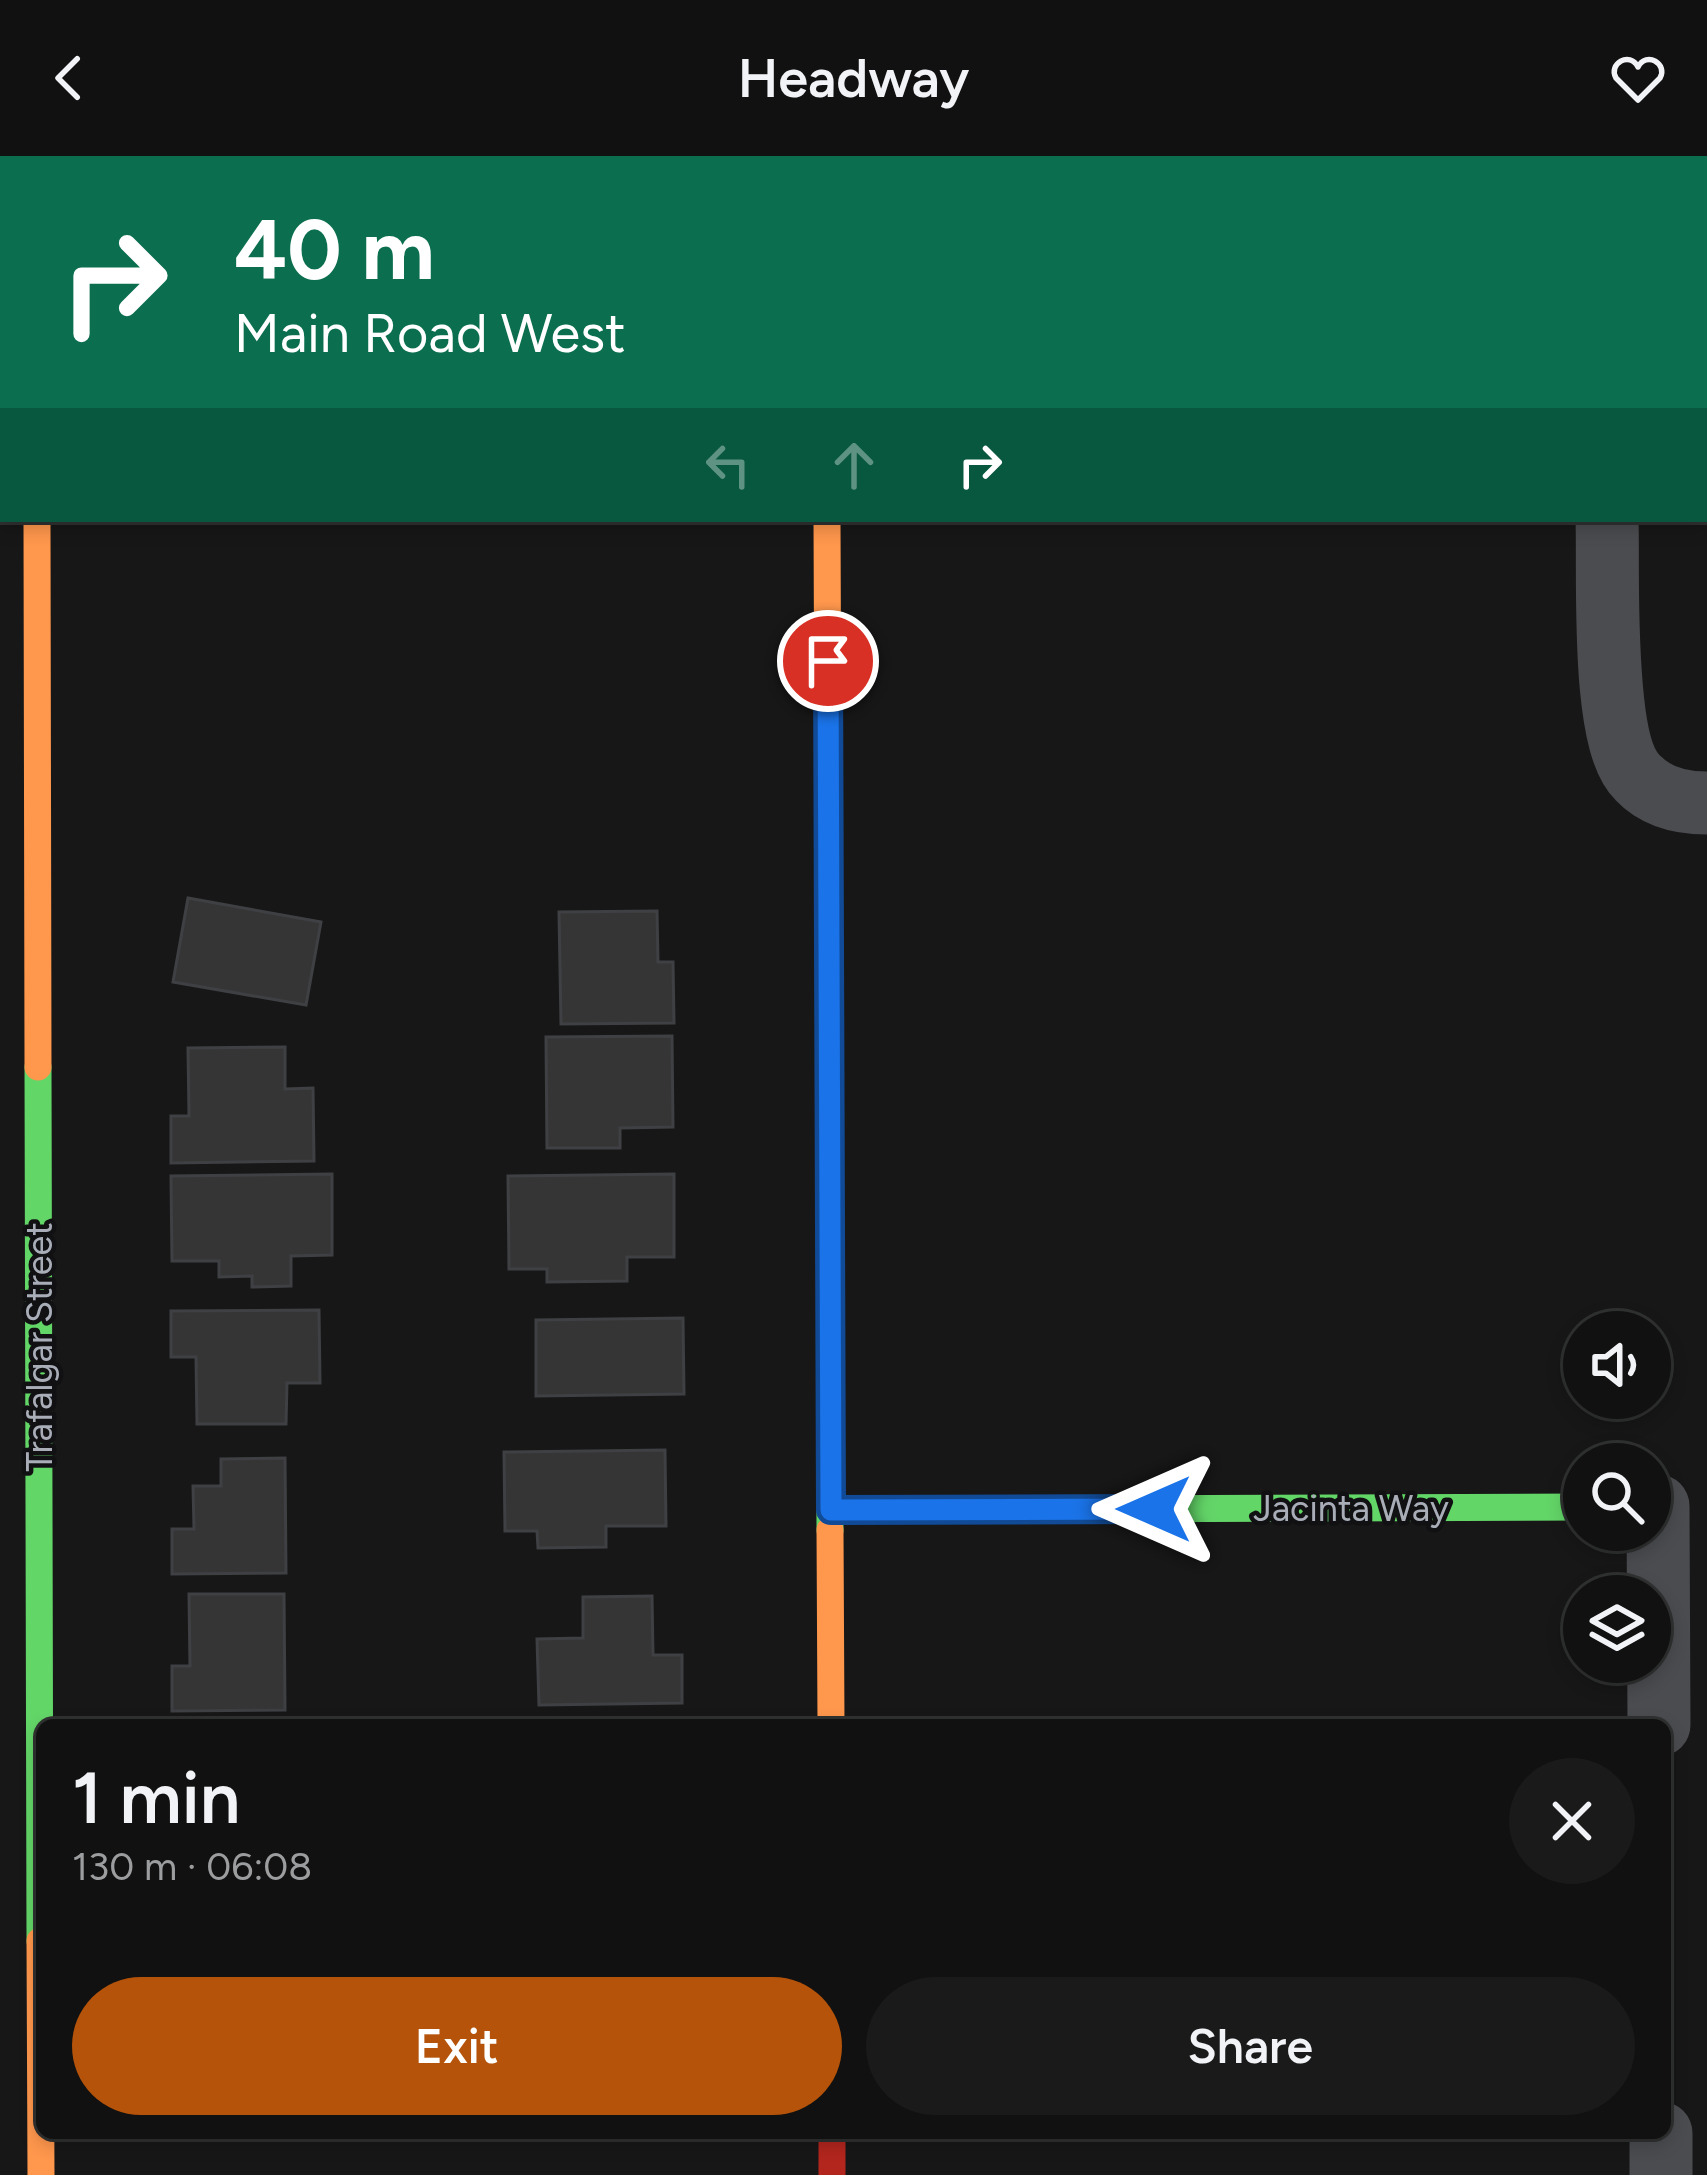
<!DOCTYPE html>
<meta charset="utf-8">
<style>
:root{--surface:#111;--page:#1a1a1a;--text:#f1f3f6;--muted:#9c9d9f;--line:#303131;--accent:#b45309}
body{margin:0;font-family:Figtree,sans-serif;background:var(--page);color:var(--text);height:100vh;display:flex;flex-direction:column;font-size:45px;white-space:nowrap}
*{box-sizing:border-box;margin:0}
p{font-size:39px;color:var(--muted)}
.icon{flex:none;width:66px;height:66px;fill:none;stroke:currentColor;stroke-width:2;stroke-linecap:round;stroke-linejoin:round}
.map{position:relative;flex:1;overflow:hidden}
.drawer{position:absolute;left:36px;top:1563px;width:1635px;height:420px;display:flex;flex-direction:column;background:var(--surface);border-radius:18px;box-shadow:0 6px 18px #0003,0 0 0 3px var(--line)}
.drawer>*{flex:none}
.banner{position:absolute;left:0px;top:0px;width:1707px;height:366px;box-shadow:0 6px 18px #0003,0 0 0 3px var(--line);background:#0b6e4f;color:#fff;overflow:hidden}
.buttons{position:absolute;left:1563px;top:1155px;display:grid;gap:24px}
.buttons a{display:grid;place-items:center;width:108px;height:108px;border-radius:50%;background:var(--surface);box-shadow:0 6px 18px #0003,0 0 0 3px var(--line);font-size:60px}
.pin{position:absolute;display:grid;place-items:center;width:102px;height:102px;color:#fff;margin:-51px;border:6px solid #fff;border-radius:50%;box-shadow:0 3px 12px #0007}
.me{position:absolute;width:132px;margin:-66px;rotate:270deg;stroke-linejoin:round;filter:drop-shadow(0 0 9px #0008)}
.turn{display:flex;align-items:center;gap:42px;height:252px;padding:0 36px;font-size:54px}
.turn .icon{width:156px;height:156px;stroke-width:2.5}
.turn b{display:block;font-size:84px;line-height:102px}
.lanes{display:flex;align-items:center;height:114px;padding:0 36px;background:#0003;justify-content:center;gap:60px;direction:ltr}
.lanes .off{opacity:.35}
.round{display:grid;place-items:center;flex:none;width:126px;height:126px;border-radius:63px;background:var(--page)}
.head{display:flex;align-items:center;justify-content:space-between;height:204px;padding:0 36px}
h1{font-size:72px;font-weight:600;line-height:90px}
.button{display:flex;gap:24px;margin-top:auto;padding:24px 36px}
.button a{flex:1;height:138px;border-radius:72px;background:var(--accent);color:#fff;font-size:48px;font-weight:600;line-height:138px;text-align:center}
.button a+a{background:var(--page);color:var(--text)}
header{display:flex;justify-content:space-between;align-items:center;height:156px;padding:0 36px;background:var(--surface);font-size:54px;font-weight:600}
.map>svg:first-child{display:block}
.building{fill:#353536;stroke:#3f4043;stroke-width:3}
.lines{fill:none;stroke-linecap:round;stroke-linejoin:round}
.street{stroke:#4b4c50;stroke-width:63}
.fast{stroke:#63d668;stroke-width:27}
.slow{stroke:#ff974d;stroke-width:27}
.jam{stroke:#b3261e;stroke-width:27}
.route-casing{stroke:#114b97;stroke-width:30}
.route{stroke:#1a73e8;stroke-width:21}
.labels{text-anchor:middle;stroke-width:9;stroke-linejoin:round;paint-order:stroke}
.street-label{font-size:36px;fill:#a8adb8;stroke:#111113}
</style>
<header><svg class="icon" aria-label="back" viewBox="0 0 24 24"><path d="M15 5l-7 7 7 7"/></svg>Headway<svg class="icon" aria-label="heart" viewBox="0 0 24 24"><path d="M12 20l-8-8c-3-5 5-10 8-4 3-6 11-1 8 4z"/></svg></header>
<div class="map">
<svg width="1707" height="2019" viewBox="0 0 1707 2019">
<rect width="100%" height="100%" fill="#171717"/>
<g class="building">
<polygon points="188,742 321,766 306,849 173,826"/>
<polygon points="657,755 658,806 673,806 674,867 561,868 559,756"/>
<polygon points="672,880 673,971 620,972 620,992 547,992 546,881"/>
<polygon points="285,891 285,933 313,932 314,1005 171,1007 171,960 189,960 188,892"/>
<polygon points="332,1018 332,1099 291,1100 291,1130 252,1131 252,1120 219,1121 219,1105 172,1105 171,1020"/>
<polygon points="674,1018 674,1101 627,1101 627,1125 547,1126 547,1113 509,1113 508,1020"/>
<polygon points="319,1154 320,1227 287,1227 286,1268 197,1268 196,1201 171,1201 171,1155"/>
<polygon points="683,1162 684,1238 536,1240 536,1164"/>
<polygon points="665,1294 666,1370 606,1370 606,1391 538,1392 537,1375 505,1375 504,1296"/>
<polygon points="285,1302 286,1417 172,1418 172,1373 194,1373 193,1330 221,1330 221,1303"/>
<polygon points="189,1438 284,1438 285,1554 172,1555 172,1510 190,1510"/>
<polygon points="652,1440 653,1499 682,1499 682,1547 539,1549 537,1483 583,1482 583,1441"/>
<polygon points="351,1566 351,1569 173,1569 173,1568"/>
</g>
<g class="lines">
<g class="street">
<polyline points="37,0 37,3"/>
<path d="M1607,363C1609,419 1600,586 1638,622C1656,641 1682,647 1707,647"/>
<polyline points="1658,1350 1659,1569"/>
<polyline points="1661,1977 1661,2019"/>
</g>
<g class="fast">
<polyline points="829,876 830,1374"/>
<polyline points="38,911 40,1785"/>
<polyline points="831,1354 1584,1351"/>
</g>
<g class="slow">
<polyline points="37,363 38,911"/>
<polyline points="827,363 829,876"/>
<polyline points="830,1374 831,1569"/>
<polyline points="40,1785 41,2019"/>
</g>
<g class="jam">
<polyline points="835,0 835,3"/>
<polyline points="832,1977 832,2019"/>
</g>
</g>
<g class="lines">
<defs>
<polyline id="route" points="828,505 831,1354 1154,1353"/>
</defs>
<use href="#route" class="route-casing"/>
<use href="#route" class="route"/>
</g>
<g class="labels">
<g class="street-label">
<text transform="translate(39 1191) rotate(-90)" y="13">Trafalgar Street</text>
<text x="1351" y="1365">Jacinta Way</text>
</g>
</g>
</svg>
<div class="buttons">
<a><svg class="icon" aria-label="sound" viewBox="0 0 24 24"><path d="M4 9h4l5-4v14l-5-4H4zM17 9q2 3 0 6"/></svg></a>
<a><svg class="icon" aria-label="search" viewBox="0 0 24 24"><circle cx="10" cy="10" r="6"/><path d="M15 15l6 6"/></svg></a>
<a><svg class="icon" aria-label="layers" viewBox="0 0 24 24"><path d="M12 4l9 5-9 5-9-5zM3 14l9 5 9-5"/></svg></a>
</div>
<div class="pin" style="left:828px;top:505px;background:#d93025"><svg class="icon" aria-label="arrive" viewBox="0 0 24 24"><path d="M6 21V4h12l-3 4 3 4H6"/></svg></div>
<svg class="me" style="left:1154px;top:1353px" viewBox="-20 -20 40 40"><path d="M0-17L14 15 0 8-14 15z" fill="#1a73e8" stroke="#fff" stroke-width="4"/></svg>
<div class="banner">
<div class="turn"><svg class="icon" aria-label="right" viewBox="0 0 24 24"><path d="M7 20v-9h11M14 6l5 5-5 5"/></svg><div><b>40 m</b>Main Road West</div></div>
<div class="lanes"><svg class="icon off" aria-label="left" viewBox="0 0 24 24"><path d="M17 20v-9H6M10 6l-5 5 5 5"/></svg><svg class="icon off" aria-label="ahead" viewBox="0 0 24 24"><path d="M12 20V5M6 11l6-6 6 6"/></svg><svg class="icon" aria-label="right" viewBox="0 0 24 24"><path d="M7 20v-9h11M14 6l5 5-5 5"/></svg></div>
</div>
<section class="drawer">
<div class="head"><div><h1>1 min</h1><p>130 m · 06:08</p></div><a class="round"><svg class="icon" aria-label="close" viewBox="0 0 24 24"><path d="M6 6l12 12M18 6L6 18"/></svg></a></div>
<div class="button"><a>Exit</a><a>Share</a></div>
</section>
</div>
